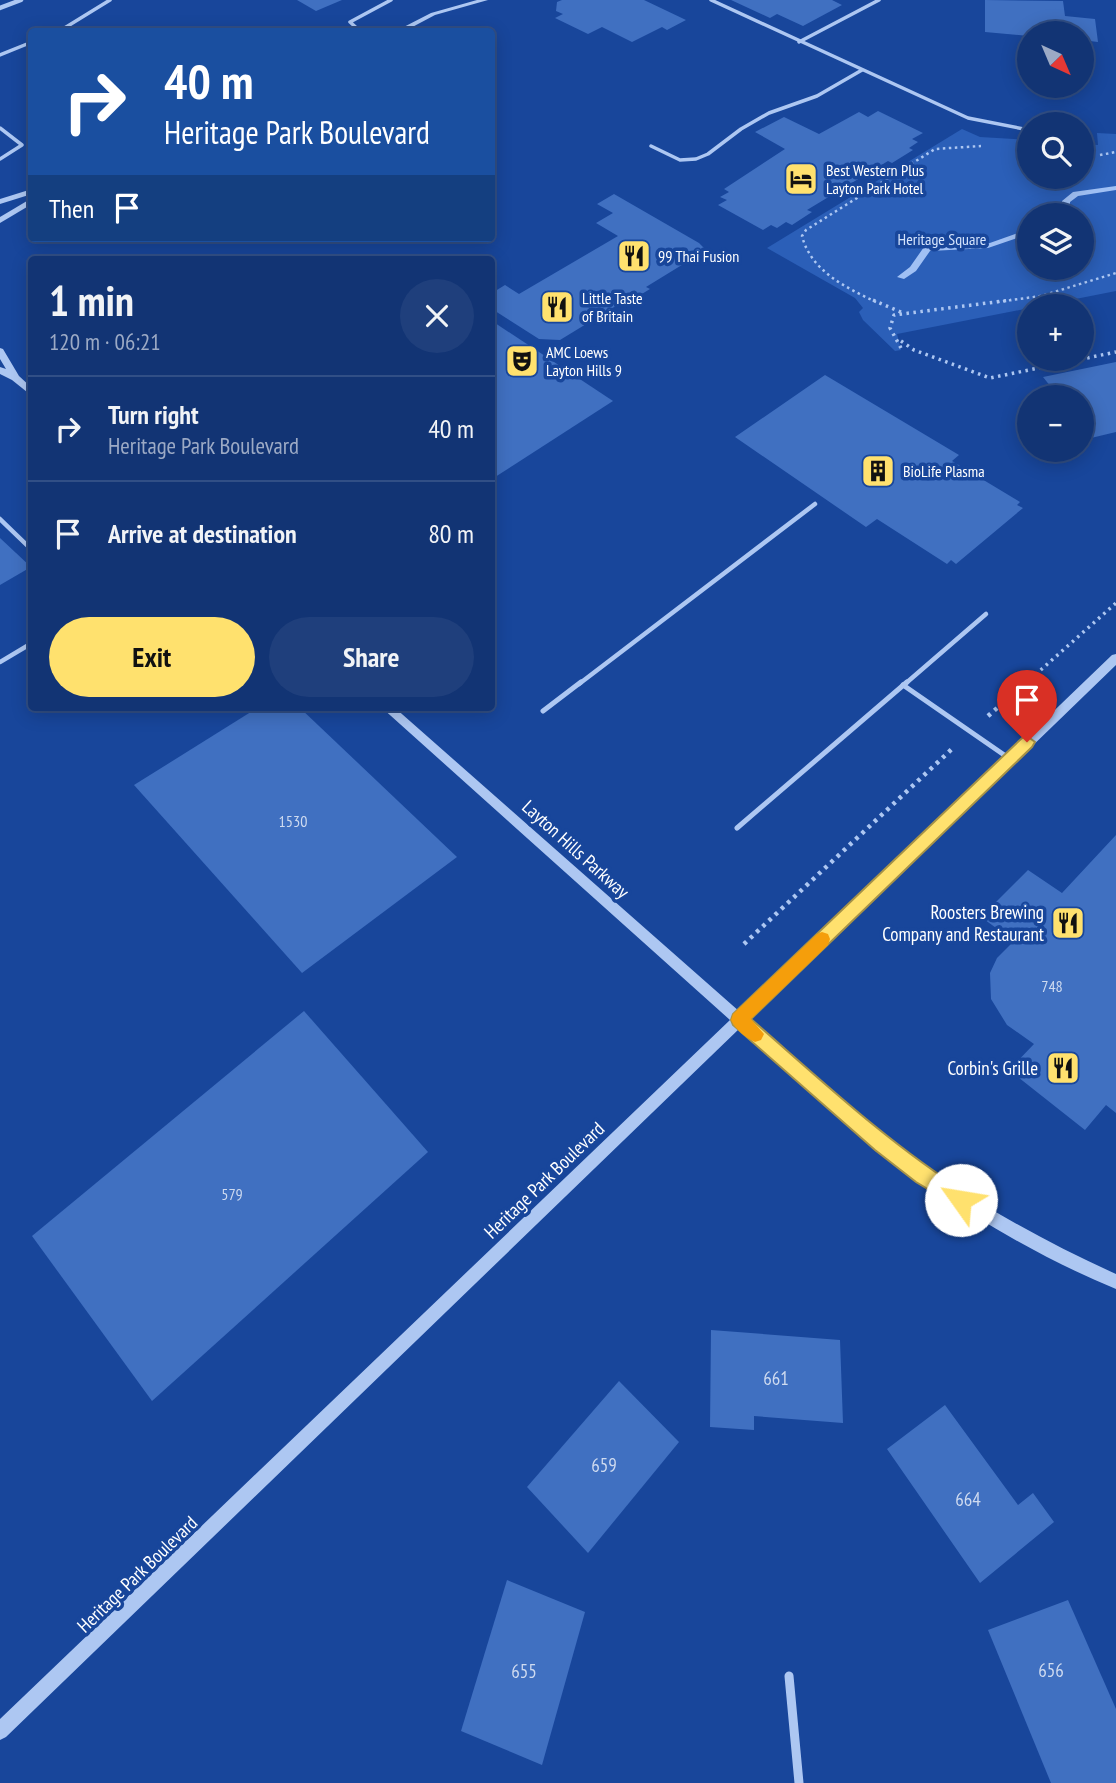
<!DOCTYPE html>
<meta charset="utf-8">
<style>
:root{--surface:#123474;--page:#1f3f7c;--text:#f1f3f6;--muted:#9caac5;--line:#314f86;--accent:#ffe16e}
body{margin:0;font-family:"PT Sans Narrow",sans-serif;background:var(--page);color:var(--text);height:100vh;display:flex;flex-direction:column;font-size:26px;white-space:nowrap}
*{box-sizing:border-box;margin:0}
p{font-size:23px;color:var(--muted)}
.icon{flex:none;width:38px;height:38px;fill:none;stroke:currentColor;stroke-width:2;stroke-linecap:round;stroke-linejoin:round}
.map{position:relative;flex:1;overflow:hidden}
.side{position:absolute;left:28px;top:256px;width:467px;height:455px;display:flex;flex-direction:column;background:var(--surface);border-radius:7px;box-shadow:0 4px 18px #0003,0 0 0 2px var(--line)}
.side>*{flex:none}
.guide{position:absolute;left:28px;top:28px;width:467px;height:214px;border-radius:7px;box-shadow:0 4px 18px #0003,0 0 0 2px var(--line);background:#1a4fa0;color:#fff;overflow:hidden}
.needle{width:46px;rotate:136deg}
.buttons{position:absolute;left:1017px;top:21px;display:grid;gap:14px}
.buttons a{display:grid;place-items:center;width:77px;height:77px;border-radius:50%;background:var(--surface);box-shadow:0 4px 18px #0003,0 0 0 2px var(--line);font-size:35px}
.pin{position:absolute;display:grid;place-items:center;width:60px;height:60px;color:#fff;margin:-72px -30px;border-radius:50% 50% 50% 0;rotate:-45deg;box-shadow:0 0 7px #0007}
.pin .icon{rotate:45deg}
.me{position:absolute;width:77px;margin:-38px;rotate:302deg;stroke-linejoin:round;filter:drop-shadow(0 0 5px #0008)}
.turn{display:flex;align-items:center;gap:24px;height:147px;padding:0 21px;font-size:32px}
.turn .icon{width:91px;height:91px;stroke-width:2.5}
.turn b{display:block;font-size:49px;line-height:60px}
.then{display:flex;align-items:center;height:66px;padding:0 21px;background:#0003;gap:14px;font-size:26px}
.round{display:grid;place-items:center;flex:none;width:74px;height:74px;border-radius:37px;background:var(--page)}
.overview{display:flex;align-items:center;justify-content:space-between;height:119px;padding:0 21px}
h1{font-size:42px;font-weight:700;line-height:52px}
.cta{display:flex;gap:14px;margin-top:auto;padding:14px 21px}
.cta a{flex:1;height:80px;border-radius:42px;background:var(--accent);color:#111;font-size:28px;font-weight:700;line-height:80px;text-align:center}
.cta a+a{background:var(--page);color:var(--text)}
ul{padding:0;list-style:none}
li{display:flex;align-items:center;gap:21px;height:105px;padding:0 21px;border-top:2px solid var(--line)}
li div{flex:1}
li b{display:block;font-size:26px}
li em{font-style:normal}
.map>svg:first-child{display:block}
.green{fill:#2b5fb8;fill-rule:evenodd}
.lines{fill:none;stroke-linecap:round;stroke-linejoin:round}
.stream{fill:#a0c0f4;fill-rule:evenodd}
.building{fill:#4070c1}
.path-far2{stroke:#adc7f2;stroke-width:2.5;stroke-dasharray:2.5 3.5;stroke-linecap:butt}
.path-far1{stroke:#adc7f2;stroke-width:3.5;stroke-dasharray:2.5 4.5;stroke-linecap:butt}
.path{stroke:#adc7f2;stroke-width:4.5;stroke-dasharray:3.5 5;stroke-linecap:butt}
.service-far2{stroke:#adc7f2;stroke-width:3.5}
.service-far1{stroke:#adc7f2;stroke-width:4.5}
.service{stroke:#adc7f2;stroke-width:5}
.minor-far1{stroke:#adc7f2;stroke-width:4.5}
.minor{stroke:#adc7f2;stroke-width:9}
.tertiary{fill:#adc7f2;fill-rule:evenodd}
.route{fill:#ffe16e;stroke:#a69248;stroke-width:2}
.slow{fill:#f59e0b}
.labels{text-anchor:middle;stroke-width:7;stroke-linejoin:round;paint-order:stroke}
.far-poi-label{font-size:16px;fill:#fff;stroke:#18469b;text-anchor:start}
.far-park-label{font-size:16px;fill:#d5e4fc;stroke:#18469b}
.number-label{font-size:16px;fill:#cfdbf0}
.street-label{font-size:19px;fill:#fff;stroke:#18469b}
.poi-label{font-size:19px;fill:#fff;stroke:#18469b;text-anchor:end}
.near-number-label{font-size:19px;fill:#cfdbf0}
</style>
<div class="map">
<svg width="1116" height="1783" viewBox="0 0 1116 1783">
<rect width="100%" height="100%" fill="#18469b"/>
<path class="green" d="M962,129L980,137L1029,140V177H1082V144L1098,145L1097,133L1116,134V291L897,334L901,350L895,351L863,320L859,312L863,308L855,298L767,248ZM1029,215H1082V268H1029Z"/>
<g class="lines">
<g class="stream">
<polygon points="1116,186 1116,190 1078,196 1070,202 1070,215 1062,215 1062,201 1073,192"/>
<polygon points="1029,229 1029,234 988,248 930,251 916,271 904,279 897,277 910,267 924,247 987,244"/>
</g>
</g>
<g class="building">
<polygon points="297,0 342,0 316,11"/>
<polygon points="562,0 644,0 686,20 667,30 662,27 632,42 602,27 588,34 555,18 563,14 556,11 557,2"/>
<polygon points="731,0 832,0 842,5 803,26 777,14 770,18"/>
<polygon points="985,0 1063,1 1065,16 1095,19 1098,42 1082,40 1082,33 1029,33 1029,36 985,32"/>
<polygon points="878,111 923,133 912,139 918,142 909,148 913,150 892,163 888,161 807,210 812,212 792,225 786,222 777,228 771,225 763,230 718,205 727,200 720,197 729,192 724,189 785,149 755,132 784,117 819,134 859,112 868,117"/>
<polygon points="614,194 699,243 704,248 703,252 646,287 650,289 622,306 619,304 560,340 539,339 492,309 492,293 505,285 519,294 618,236 596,223 613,213 597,204"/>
<polygon points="492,321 613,401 492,479"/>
<polygon points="1116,362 1116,432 1091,438 1082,426 1082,397 1059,397 1043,377"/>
<polygon points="825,375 959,455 952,461 1020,502 1017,505 1023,508 956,564 951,560 947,564 877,519 866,527 735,437"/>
<polygon points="0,538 31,567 0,585"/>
<polygon points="259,707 299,707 457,857 302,973 134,785"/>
<polygon points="1116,835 1116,1113 1106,1105 1085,1130 1009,1070 1034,1044 1007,1025 991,999 990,973 997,958 1014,941 981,917 1028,870 1062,893"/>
<polygon points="304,1011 428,1152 152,1401 32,1236"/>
<polygon points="711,1330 840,1340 843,1423 754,1416 754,1430 710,1427"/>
<polygon points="619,1381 679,1442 588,1553 527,1487"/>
<polygon points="945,1405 1018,1505 1033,1493 1054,1522 980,1583 887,1449"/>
<polygon points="507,1580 585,1612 542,1765 461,1731"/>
<polygon points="1068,1600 1116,1709 1116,1783 1051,1783 988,1630"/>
</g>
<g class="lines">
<g class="path-far2">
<polyline points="1100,155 1116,152"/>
<path d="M876,302C845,287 811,271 802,236L806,230L935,149L981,146"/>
<polyline points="997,302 1041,296 1116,273"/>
</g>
<g class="path-far1">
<polyline points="873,300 903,313"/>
<polyline points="901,341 914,350 990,378 1116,352"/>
<polyline points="901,348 890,328 894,315 1011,300"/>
<polyline points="1025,684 1116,603"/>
</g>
<g class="path">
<polyline points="988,716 1027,682"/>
<polyline points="744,944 953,748"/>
</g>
<g class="service-far2">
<polyline points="711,0 968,118 1029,130"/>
<polyline points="58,32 110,0"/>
<polyline points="361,32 350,22 391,0"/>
<polyline points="799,42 879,0"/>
<polyline points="0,55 32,42"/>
<polyline points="0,128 22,145 0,159"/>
<polyline points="1082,136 1085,136"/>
<polyline points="651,146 680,160 696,159 708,154 741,129 769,113 817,96 862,70"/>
</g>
<g class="service-far1">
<polyline points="0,519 32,550"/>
<polyline points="0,662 32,643"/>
<polyline points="579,684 815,504"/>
<polyline points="905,684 986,614"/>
</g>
<g class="service">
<polyline points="903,685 1010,759"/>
<polyline points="543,711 581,682"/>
<polyline points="737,828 907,682"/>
</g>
<polyline class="minor-far1" points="0,8 21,0"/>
<polyline class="minor" points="789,1676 799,1783"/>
<g class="tertiary">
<polygon points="477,0 488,0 435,15 403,32 394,32 431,13"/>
<polygon points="32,189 32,194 0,204 0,199"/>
<polygon points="32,198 32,204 0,223 0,217"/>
<polygon points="0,348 3,349 19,376 32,388 32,396 12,380 0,374 0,367 6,369 0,359"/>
<path d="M1116,654V665L749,1020C794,1060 838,1102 886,1138C958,1193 1034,1237 1116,1274V1289C1019,1249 929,1191 848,1125C810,1094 775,1060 740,1028L6,1737L0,1740V1719L730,1020L381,707H394L740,1012L1112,655Z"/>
</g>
</g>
<path class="route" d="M1027,736L1035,742L1032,747L751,1019C821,1080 889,1144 967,1193L970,1200L967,1206L961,1209L916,1182L875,1150L733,1025L731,1020L733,1014L1022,738Z"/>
<path class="slow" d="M822,932L828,934L830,939L828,945L751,1019L764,1034L761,1040L755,1042C746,1038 735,1029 731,1020L733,1014L817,934Z"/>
<defs>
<symbol id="hotel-square" viewBox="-11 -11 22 22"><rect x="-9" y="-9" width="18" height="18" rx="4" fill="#ffe16e" stroke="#18469b"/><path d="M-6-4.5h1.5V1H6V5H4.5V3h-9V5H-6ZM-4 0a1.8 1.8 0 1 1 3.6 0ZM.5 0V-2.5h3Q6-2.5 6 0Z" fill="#111"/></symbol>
<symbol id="restaurant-square" viewBox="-11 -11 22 22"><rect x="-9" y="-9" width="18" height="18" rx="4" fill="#ffe16e" stroke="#18469b"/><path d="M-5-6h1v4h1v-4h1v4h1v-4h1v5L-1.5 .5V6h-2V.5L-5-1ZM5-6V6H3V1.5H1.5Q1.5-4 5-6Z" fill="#111"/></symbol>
<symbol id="theatre-square" viewBox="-11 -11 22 22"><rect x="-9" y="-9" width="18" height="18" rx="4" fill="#ffe16e" stroke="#18469b"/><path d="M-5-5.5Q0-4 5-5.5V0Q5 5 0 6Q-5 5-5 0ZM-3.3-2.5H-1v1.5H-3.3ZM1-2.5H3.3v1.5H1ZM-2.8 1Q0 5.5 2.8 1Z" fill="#111"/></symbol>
<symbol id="building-square" viewBox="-11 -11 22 22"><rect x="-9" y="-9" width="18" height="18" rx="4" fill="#ffe16e" stroke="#18469b"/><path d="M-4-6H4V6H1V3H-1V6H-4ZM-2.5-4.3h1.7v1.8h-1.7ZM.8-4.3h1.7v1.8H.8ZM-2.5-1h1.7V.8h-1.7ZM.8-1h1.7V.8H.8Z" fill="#111"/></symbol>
</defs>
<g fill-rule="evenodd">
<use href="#hotel-square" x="782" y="160" width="38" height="38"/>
<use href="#restaurant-square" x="615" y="237" width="38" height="38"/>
<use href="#restaurant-square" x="538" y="288" width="38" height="38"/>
<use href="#theatre-square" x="503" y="342" width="38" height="38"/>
<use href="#building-square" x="859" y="452" width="38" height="38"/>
<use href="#restaurant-square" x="1049" y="904" width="38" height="38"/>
<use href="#restaurant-square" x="1044" y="1049" width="38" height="38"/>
</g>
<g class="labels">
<g class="far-poi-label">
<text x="826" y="176">Best Western Plus<tspan x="826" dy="18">Layton Park Hotel</tspan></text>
<text x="658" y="262">99 Thai Fusion</text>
<text x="582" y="304">Little Taste<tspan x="582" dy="18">of Britain</tspan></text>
<text x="546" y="358">AMC Loews<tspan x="546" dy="18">Layton Hills 9</tspan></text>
<text x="903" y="477">BioLife Plasma</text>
</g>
<g class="far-park-label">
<text x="942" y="245">Heritage Square</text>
</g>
<g class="number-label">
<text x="293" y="827">1530</text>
<text x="1052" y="992">748</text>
<text x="232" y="1200">579</text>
</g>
<g class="street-label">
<text transform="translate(576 849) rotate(42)" y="7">Layton Hills Parkway</text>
<text transform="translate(544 1180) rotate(-44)" y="7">Heritage Park Boulevard</text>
<text transform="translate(137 1574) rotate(-44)" y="7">Heritage Park Boulevard</text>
</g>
<g class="poi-label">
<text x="1044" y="919">Roosters Brewing<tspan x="1044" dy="22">Company and Restaurant</tspan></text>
<text x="1038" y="1075">Corbin's Grille</text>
</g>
<g class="near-number-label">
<text x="776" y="1385">661</text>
<text x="604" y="1472">659</text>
<text x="968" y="1506">664</text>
<text x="1051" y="1677">656</text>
<text x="524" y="1678">655</text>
</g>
</g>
</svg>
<div class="buttons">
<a><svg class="needle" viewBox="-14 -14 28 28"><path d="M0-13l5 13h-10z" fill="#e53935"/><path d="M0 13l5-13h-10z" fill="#9caac5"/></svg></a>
<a><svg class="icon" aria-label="search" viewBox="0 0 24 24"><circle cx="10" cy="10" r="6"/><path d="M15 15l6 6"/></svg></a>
<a><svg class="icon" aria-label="layers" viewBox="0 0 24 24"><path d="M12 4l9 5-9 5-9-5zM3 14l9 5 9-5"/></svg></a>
<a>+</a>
<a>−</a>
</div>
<div class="pin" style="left:1027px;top:742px;background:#d93025"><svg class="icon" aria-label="arrive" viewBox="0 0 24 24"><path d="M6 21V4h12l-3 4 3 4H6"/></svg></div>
<svg class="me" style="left:961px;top:1200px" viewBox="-20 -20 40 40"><circle r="19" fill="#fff"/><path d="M0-13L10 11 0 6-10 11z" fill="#ffe16e"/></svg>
<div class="guide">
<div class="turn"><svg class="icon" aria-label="right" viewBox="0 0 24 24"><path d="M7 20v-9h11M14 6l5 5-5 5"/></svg><div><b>40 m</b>Heritage Park Boulevard</div></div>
<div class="then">Then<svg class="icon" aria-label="arrive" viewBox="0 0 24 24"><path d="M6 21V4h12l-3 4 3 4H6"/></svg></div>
</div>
<section class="side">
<div class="overview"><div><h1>1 min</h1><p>120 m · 06:21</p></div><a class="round"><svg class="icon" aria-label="close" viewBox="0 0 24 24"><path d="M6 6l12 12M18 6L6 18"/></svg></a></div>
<ul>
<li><svg class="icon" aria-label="right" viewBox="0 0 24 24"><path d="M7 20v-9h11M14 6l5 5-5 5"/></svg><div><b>Turn right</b><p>Heritage Park Boulevard</p></div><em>40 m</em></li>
<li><svg class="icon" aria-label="arrive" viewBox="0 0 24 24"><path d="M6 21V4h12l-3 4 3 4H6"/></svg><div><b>Arrive at destination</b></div><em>80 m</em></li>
</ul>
<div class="cta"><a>Exit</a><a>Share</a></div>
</section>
</div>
